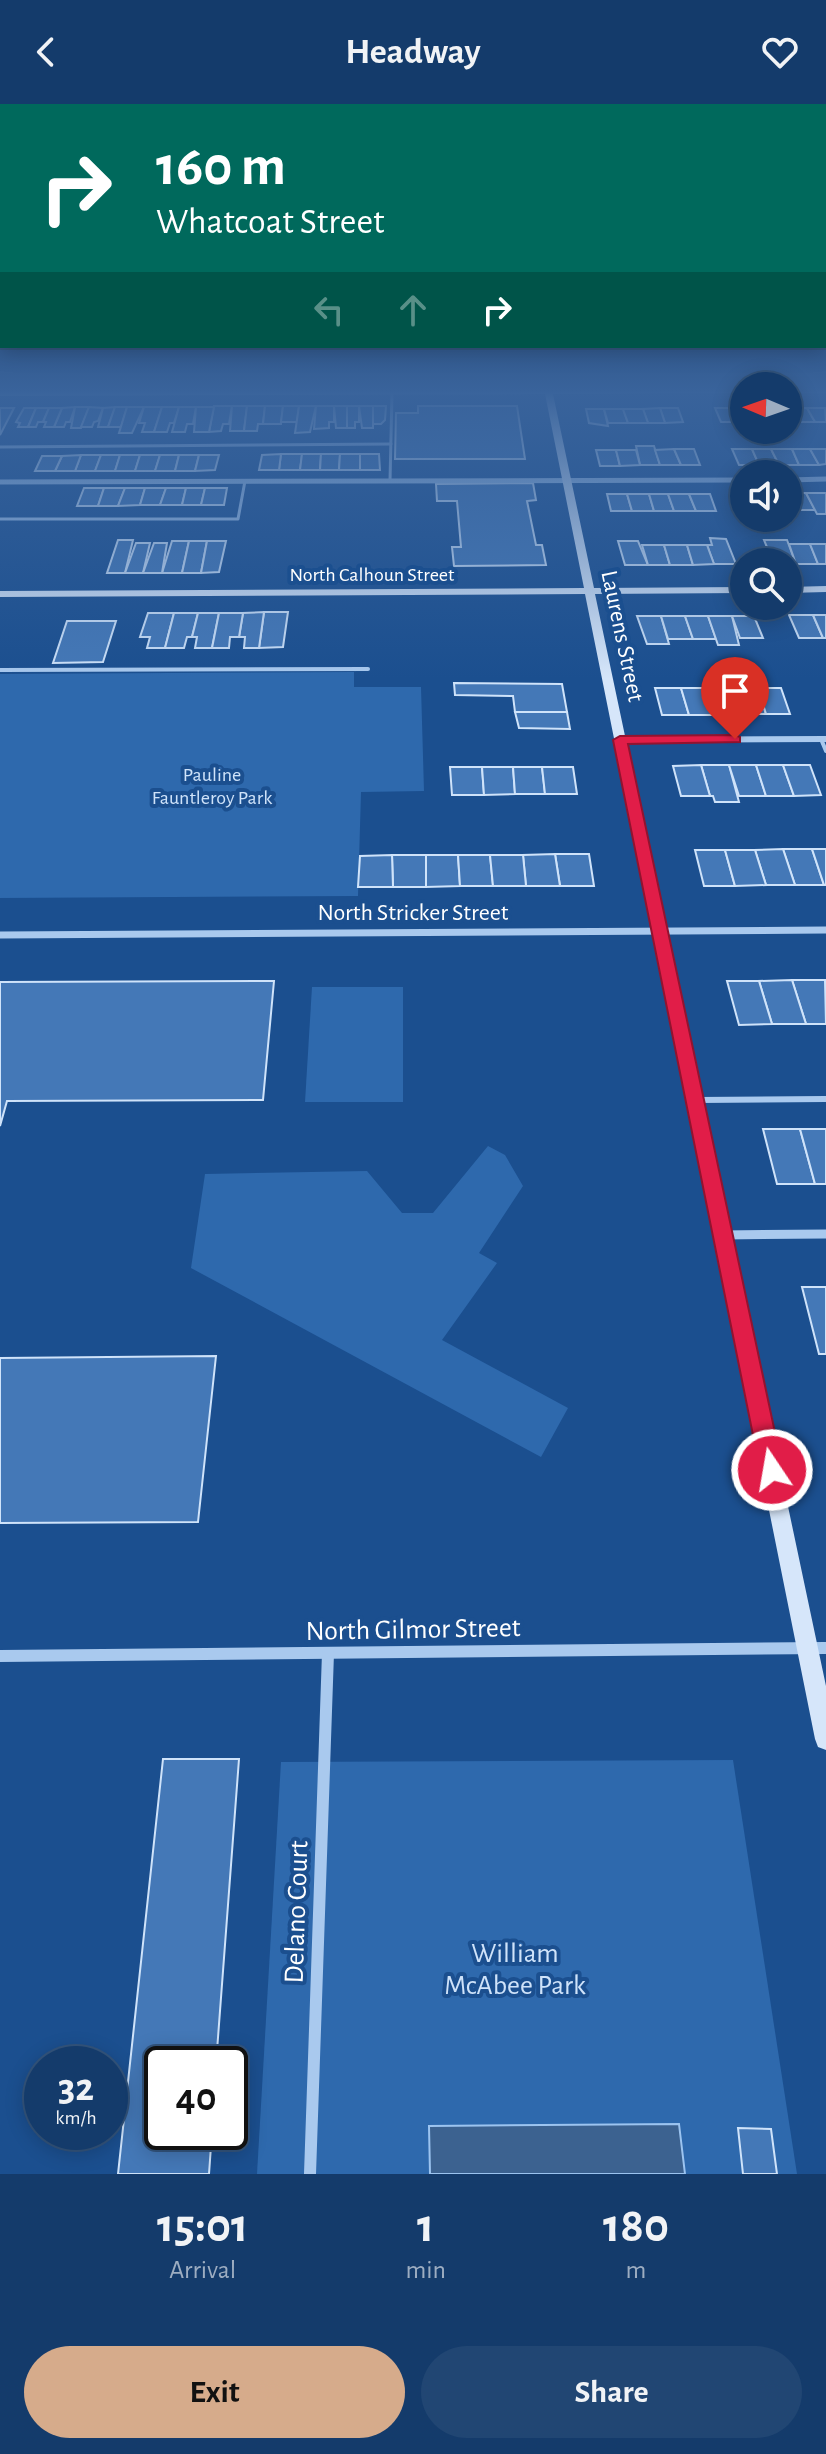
<!DOCTYPE html>
<style>
:root{--surface:#143b6b;--page:#214673;--text:#f1f3f6;--muted:#9dadc1;--line:#33557e;--accent:#d6ab8b}
body{margin:0;font-family:"Alegreya Sans",sans-serif;background:var(--page);color:var(--text);height:100vh;display:flex;flex-direction:column;font-size:30px;white-space:nowrap}
*{box-sizing:border-box;margin:0}
p{font-size:26px;color:var(--muted)}
.icon{flex:none;width:44px;height:44px;fill:none;stroke:currentColor;stroke-width:2;stroke-linecap:round;stroke-linejoin:round}
.map{position:relative;height:2070px;overflow:hidden}
.drawer{display:flex;flex-direction:column;background:var(--surface);flex:1}
.drawer>*{flex:none}
.guide{position:absolute;left:0px;top:0px;width:826px;height:244px;box-shadow:0 4px 20px #0003,0 0 0 2px var(--line);background:#00695c;color:#fff;overflow:hidden}
.needle{width:52px;rotate:272deg}
.tools{position:absolute;left:730px;top:268px;display:grid;gap:16px}
.tools a{display:grid;place-items:center;width:72px;height:72px;border-radius:50%;background:var(--surface);box-shadow:0 4px 20px #0003,0 0 0 2px var(--line);font-size:40px}
.speed{position:absolute;left:24px;top:1942px;display:flex;gap:16px;font-size:40px;font-weight:700;text-align:center}
.speed>*{display:grid;place-content:center;width:104px;height:104px;border-radius:50%;background:var(--surface);box-shadow:0 4px 20px #0003,0 0 0 2px var(--line);line-height:1}
.speed small{font-size:20px;font-weight:400}
.speed .limit{border:4px solid #111;border-radius:12px;background:#fff;color:#111}
.pin{position:absolute;display:grid;place-items:center;width:68px;height:68px;color:#fff;margin:-82px -34px;border-radius:50% 50% 50% 0;rotate:-45deg;box-shadow:0 0 8px #0007}
.pin .icon{rotate:45deg}
.me{position:absolute;width:88px;margin:-44px;rotate:348deg;stroke-linejoin:round;filter:drop-shadow(0 0 6px #0008)}
.turn{display:flex;align-items:center;gap:28px;height:168px;padding:0 24px;font-size:36px}
.turn .icon{width:104px;height:104px;stroke-width:2.5}
.turn b{display:block;font-size:56px;line-height:68px}
.lanes{display:flex;align-items:center;height:76px;padding:0 24px;background:#0003;justify-content:center;gap:40px;direction:ltr}
.lanes .off{opacity:.35}
.eta{display:flex;justify-content:space-evenly;align-items:center;height:136px;text-align:center}
.eta b{font-size:48px;font-weight:700;line-height:56px}
.primary-button{display:flex;gap:16px;margin-top:auto;padding:16px 24px}
.primary-button a{flex:1;height:92px;border-radius:48px;background:var(--accent);color:#111;font-size:32px;font-weight:700;line-height:92px;text-align:center}
.primary-button a+a{background:var(--page);color:var(--text)}
header{display:flex;justify-content:space-between;align-items:center;height:104px;padding:0 24px;background:var(--surface);font-size:36px;font-weight:700}
.map>svg:first-child{display:block}
.green{fill:#2e69ad}
.water{fill:#3c6290;stroke:#9cc4f0;stroke-width:2}
.building{fill:#4478b7;stroke:#cfe3fa;stroke-width:2}
.lines{fill:none;stroke-linecap:round;stroke-linejoin:round}
.lane-far2{stroke:#a9c9ee;stroke-width:3}
.lane-far1{stroke:#a9c9ee;stroke-width:4}
.lane{stroke:#a9c9ee;stroke-width:6}
.street-far4{stroke:#a9c9ee;stroke-width:5}
.street-far3{stroke:#a9c9ee;stroke-width:6}
.street-far2{stroke:#a9c9ee;stroke-width:7}
.street-far1{stroke:#a9c9ee;stroke-width:9}
.street{stroke:#a9c9ee;stroke-width:12}
.secondary{fill:#d6e6fa;fill-rule:evenodd}
.route{fill:#e11d48;stroke:#92132f;stroke-width:2}
.labels{text-anchor:middle;stroke-width:8;stroke-linejoin:round;paint-order:stroke}
.far-street-label{font-size:20px;fill:#fff;stroke:#1b4f8f}
.far-park-label{font-size:20px;fill:#cfe3fa;stroke:#1b4f8f}
.street-label{font-size:24px;fill:#fff;stroke:#1b4f8f}
.near-street-label{font-size:28px;fill:#fff;stroke:#1b4f8f}
.near-park-label{font-size:28px;fill:#cfe3fa;stroke:#1b4f8f}
</style>
<header><svg class="icon" aria-label="back" viewBox="0 0 24 24"><path d="M15 5l-7 7 7 7"/></svg>Headway<svg class="icon" aria-label="heart" viewBox="0 0 24 24"><path d="M12 20l-8-8c-3-5 5-10 8-4 3-6 11-1 8 4z"/></svg></header>
<div class="map">
<svg width="826" height="2070" viewBox="0 0 826 2070">
<rect width="100%" height="100%" fill="#1b4f8f"/>
<g class="green">
<polygon points="354,568 354,583 421,583 424,687 361,688 358,792 0,794 0,570"/>
<polygon points="312,883 403,883 403,998 305,998"/>
<polygon points="488,1042 505,1051 523,1082 479,1149 497,1159 442,1236 568,1304 541,1353 191,1164 205,1070 367,1067 402,1109 433,1109"/>
<polygon points="733,1656 797,2070 257,2070 281,1658"/>
</g>
<polygon class="water" points="679,2020 685,2070 430,2070 429,2022"/>
<g class="building">
<polygon points="214,302 232,302 229,320 223,320 221,327 209,328"/>
<polygon points="232,302 247,302 244,327 230,327"/>
<polygon points="247,302 265,302 263,320 258,320 257,327 244,327"/>
<polygon points="265,302 283,302 281,320 263,320"/>
<polygon points="283,302 299,302 297,318 281,318"/>
<polygon points="299,302 316,302 310,328 295,329"/>
<polygon points="316,302 334,302 334,318 329,318 329,324 314,325"/>
<polygon points="334,302 347,302 347,324 336,324"/>
<polygon points="347,302 359,302 359,318 355,318 355,324 347,324"/>
<polygon points="359,302 373,302 373,324 362,324"/>
<polygon points="373,302 386,302 385,316 381,320 373,320"/>
<polygon points="418,302 517,302 525,355 395,355 396,309 418,309"/>
<polygon points="75,303 89,303 81,324 71,324"/>
<polygon points="75,303 70,318 66,318 64,323 54,323 62,304"/>
<polygon points="89,303 103,304 98,317 94,318 92,323 81,323"/>
<polygon points="115,303 108,323 98,323 103,304"/>
<polygon points="115,303 127,303 121,323 108,323"/>
<polygon points="127,303 144,303 132,329 119,329"/>
<polygon points="144,303 162,303 154,328 142,328 145,319 139,319"/>
<polygon points="162,303 179,303 174,319 170,319 167,328 154,328"/>
<polygon points="179,303 196,303 193,320 187,320 185,328 172,328"/>
<polygon points="196,303 214,303 209,328 194,328"/>
<polygon points="0,304 14,304 0,331"/>
<polygon points="24,304 36,304 28,323 18,323 20,319 16,318"/>
<polygon points="36,304 49,304 43,318 38,318 36,323 28,323"/>
<polygon points="49,304 62,304 54,323 44,323 46,318 43,318"/>
<polygon points="660,304 678,304 683,318 665,319"/>
<polygon points="660,304 665,319 648,319 643,305"/>
<polygon points="715,304 733,304 740,318 721,318"/>
<polygon points="788,304 807,304 815,318 796,318"/>
<polygon points="807,304 825,304 826,318 815,318"/>
<polygon points="586,305 604,305 608,322 589,319"/>
<polygon points="604,305 623,305 628,319 608,319"/>
<polygon points="623,305 643,305 648,319 628,319"/>
<polygon points="636,342 654,342 660,361 640,361"/>
<polygon points="674,345 681,361 660,361 655,346"/>
<polygon points="674,345 694,345 700,361 681,361"/>
<polygon points="732,345 752,345 759,361 739,361"/>
<polygon points="752,345 771,345 779,361 759,361"/>
<polygon points="771,345 792,345 799,361 779,361"/>
<polygon points="792,345 810,345 819,361 799,361"/>
<polygon points="810,345 826,345 826,360 819,361"/>
<polygon points="596,346 616,346 620,362 600,362"/>
<polygon points="616,346 636,346 640,361 620,362"/>
<polygon points="281,350 302,350 300,366 279,366"/>
<polygon points="281,350 279,366 259,366 262,351"/>
<polygon points="302,350 321,350 320,366 300,366"/>
<polygon points="321,350 340,350 339,366 320,366"/>
<polygon points="340,350 360,350 360,366 339,366"/>
<polygon points="360,350 379,350 380,366 360,366"/>
<polygon points="81,351 101,351 95,367 75,367"/>
<polygon points="81,351 75,367 55,367 62,352"/>
<polygon points="101,351 120,351 115,367 95,367"/>
<polygon points="120,351 140,351 135,367 115,367"/>
<polygon points="140,351 160,351 155,367 135,367"/>
<polygon points="160,351 179,351 175,367 155,367"/>
<polygon points="179,351 199,351 195,367 175,367"/>
<polygon points="199,351 219,351 215,366 195,367"/>
<polygon points="42,352 62,352 55,367 35,367"/>
<polygon points="533,379 536,396 527,397 536,441 542,441 546,461 454,462 452,443 461,443 457,397 437,397 436,380"/>
<polygon points="84,384 104,384 98,402 77,402"/>
<polygon points="104,384 125,384 118,402 98,402"/>
<polygon points="125,384 145,384 140,401 118,402"/>
<polygon points="145,384 166,384 160,401 140,401"/>
<polygon points="166,384 186,384 182,401 160,401"/>
<polygon points="186,384 205,384 201,401 182,401"/>
<polygon points="205,384 227,384 224,401 201,401"/>
<polygon points="788,389 806,389 815,406 795,406"/>
<polygon points="806,389 826,389 826,410 817,410"/>
<polygon points="607,390 627,390 632,407 611,407"/>
<polygon points="627,390 649,390 654,407 632,407"/>
<polygon points="649,390 668,390 674,407 654,407"/>
<polygon points="668,390 689,390 696,407 674,407"/>
<polygon points="689,390 710,390 716,407 696,407"/>
<polygon points="710,434 726,435 736,460 714,460 707,441 712,441"/>
<polygon points="118,436 133,436 125,469 107,469"/>
<polygon points="764,436 787,436 796,460 773,458"/>
<polygon points="172,437 189,437 182,469 162,469"/>
<polygon points="189,437 207,437 201,469 182,469"/>
<polygon points="207,437 226,437 219,468 201,469"/>
<polygon points="618,437 638,437 648,461 625,461"/>
<polygon points="136,439 150,439 143,469 125,469"/>
<polygon points="154,439 167,439 162,469 143,469"/>
<polygon points="789,440 810,440 818,460 796,460"/>
<polygon points="810,440 826,440 826,460 818,460"/>
<polygon points="642,441 664,441 670,461 648,461"/>
<polygon points="664,441 687,441 693,461 670,461"/>
<polygon points="687,441 707,441 714,460 693,461"/>
<polygon points="264,508 288,508 283,543 259,544"/>
<polygon points="264,508 259,544 244,544 245,533 239,533 243,509"/>
<polygon points="148,509 174,509 165,544 147,544 150,533 140,533"/>
<polygon points="174,509 198,509 192,533 187,533 184,544 165,544"/>
<polygon points="198,509 219,509 212,544 195,544 197,533 192,533"/>
<polygon points="219,509 243,509 239,533 230,533 229,544 212,544"/>
<polygon points="789,511 813,511 823,534 799,534"/>
<polygon points="813,511 826,511 826,534 823,534"/>
<polygon points="637,512 661,512 669,540 647,540"/>
<polygon points="661,512 685,512 693,535 668,535"/>
<polygon points="685,512 708,512 716,535 693,535"/>
<polygon points="708,512 732,512 739,541 718,541"/>
<polygon points="732,512 754,512 763,534 740,534"/>
<polygon points="67,517 116,517 103,558 53,559"/>
<polygon points="454,579 562,580 567,608 515,608 513,592 455,591"/>
<polygon points="736,579 756,579 766,610 740,610 731,584 738,584"/>
<polygon points="655,584 681,584 689,611 662,611"/>
<polygon points="681,584 707,584 715,611 689,611"/>
<polygon points="707,584 731,584 740,610 715,611"/>
<polygon points="758,584 781,584 790,610 766,610"/>
<polygon points="515,608 567,608 570,625 519,624"/>
<polygon points="701,661 729,661 739,698 715,698 713,692 710,692"/>
<polygon points="701,661 710,692 681,692 673,662"/>
<polygon points="729,661 756,661 766,692 739,692"/>
<polygon points="756,661 783,661 794,692 766,692"/>
<polygon points="783,661 810,661 821,691 794,692"/>
<polygon points="450,663 482,663 484,691 452,691"/>
<polygon points="482,663 513,663 515,690 484,691"/>
<polygon points="513,663 542,663 545,690 515,690"/>
<polygon points="542,663 573,663 577,690 545,690"/>
<polygon points="783,745 812,745 824,781 795,781"/>
<polygon points="783,745 795,781 766,781 755,746"/>
<polygon points="812,745 826,745 826,781 824,781"/>
<polygon points="695,746 725,746 735,782 704,782"/>
<polygon points="725,746 755,746 766,781 735,782"/>
<polygon points="555,750 589,750 594,782 560,782"/>
<polygon points="555,750 560,782 526,782 523,751"/>
<polygon points="392,751 426,751 426,783 393,783"/>
<polygon points="392,751 393,783 358,783 360,752"/>
<polygon points="426,751 458,751 460,782 426,783"/>
<polygon points="458,751 490,751 493,782 460,782"/>
<polygon points="490,751 523,751 526,782 493,782"/>
<polygon points="792,876 825,876 826,920 806,920"/>
<polygon points="792,876 806,920 772,920 759,877"/>
<polygon points="274,877 263,996 7,997 0,1022 0,878"/>
<polygon points="727,877 759,877 772,920 739,921"/>
<polygon points="763,1025 800,1025 815,1080 777,1080"/>
<polygon points="800,1025 826,1025 826,1080 815,1080"/>
<polygon points="802,1183 826,1183 826,1250 819,1250"/>
<polygon points="216,1252 198,1418 0,1419 0,1254"/>
<polygon points="163,1655 239,1655 216,1960 162,1960 162,2028 212,2028 209,2070 118,2070"/>
<polygon points="738,2024 771,2025 777,2070 743,2070"/>
</g>
<g class="lines">
<g class="lane-far2">
<polyline points="0,343 391,340"/>
<polyline points="390,377 392,289"/>
<polyline points="0,415 238,415 245,377"/>
</g>
<g class="lane-far1">
<polyline points="0,566 368,565"/>
<polyline points="821,635 826,647"/>
</g>
<polyline class="lane" points="698,996 826,995"/>
<g class="street-far4">
<polyline points="788,376 826,375"/>
<polyline points="0,378 744,376"/>
</g>
<polyline class="street-far3" points="620,636 826,635"/>
<polyline class="street-far2" points="0,831 826,826"/>
<polyline class="street-far1" points="723,1131 826,1130"/>
<g class="street">
<polyline points="0,1552 826,1544"/>
<polyline points="310,2070 328,1549"/>
</g>
<g class="secondary">
<polygon points="744,286 744,289 553,290 594,484 744,483 744,489 595,490 826,1582 826,1646 818,1643 815,1635 585,490 0,493 0,487 584,484 545,290 0,292 0,288"/>
<rect x="788" y="286" width="38" height="3"/>
<polygon points="826,482 826,488 788,489 788,483"/>
</g>
</g>
<linearGradient id="sky" x2="0" y2="1"><stop stop-color="#0f2b4f"/><stop offset="0.5" stop-color="#39639b"/><stop offset="1" stop-color="#39639b" stop-opacity="0"/></linearGradient>
<rect width="826" height="575" fill="url(#sky)"/>
<polygon class="route" points="735,631 740,633 740,638 628,640 783,1366 779,1374 772,1377 764,1374 760,1366 613,636 620,632"/>
<g class="labels">
<g class="far-street-label">
<text x="372" y="477">North Calhoun Street</text>
</g>
<g class="far-park-label">
<text x="212" y="677">Pauline<tspan x="212" dy="23">Fauntleroy Park</tspan></text>
</g>
<g class="street-label">
<text transform="translate(623 532) rotate(78)" y="8">Laurens Street</text>
<text x="413" y="816">North Stricker Street</text>
</g>
<g class="near-street-label">
<text transform="translate(413 1524) rotate(-1)" y="10">North Gilmor Street</text>
<text transform="translate(295 1808) rotate(-88)" y="10">Delano Court</text>
</g>
<g class="near-park-label">
<text x="515" y="1858">William<tspan x="515" dy="32">McAbee Park</tspan></text>
</g>
</g>
</svg>
<div class="tools">
<a><svg class="needle" viewBox="-14 -14 28 28"><path d="M0-13l5 13h-10z" fill="#e53935"/><path d="M0 13l5-13h-10z" fill="#9dadc1"/></svg></a>
<a><svg class="icon" aria-label="sound" viewBox="0 0 24 24"><path d="M4 9h4l5-4v14l-5-4H4zM17 9q2 3 0 6"/></svg></a>
<a><svg class="icon" aria-label="search" viewBox="0 0 24 24"><circle cx="10" cy="10" r="6"/><path d="M15 15l6 6"/></svg></a>
</div>
<div class="speed"><div>32<small>km/h</small></div><div class="limit">40</div></div>
<div class="pin" style="left:735px;top:635px;background:#d93025"><svg class="icon" aria-label="arrive" viewBox="0 0 24 24"><path d="M6 21V4h12l-3 4 3 4H6"/></svg></div>
<svg class="me" style="left:772px;top:1366px" viewBox="-20 -20 40 40"><circle r="17" fill="#e11d48" stroke="#fff" stroke-width="3"/><path d="M0-11L8 9 0 5-8 9z" fill="#fff"/></svg>
<div class="guide">
<div class="turn"><svg class="icon" aria-label="right" viewBox="0 0 24 24"><path d="M7 20v-9h11M14 6l5 5-5 5"/></svg><div><b>160 m</b>Whatcoat Street</div></div>
<div class="lanes"><svg class="icon off" aria-label="left" viewBox="0 0 24 24"><path d="M17 20v-9H6M10 6l-5 5 5 5"/></svg><svg class="icon off" aria-label="ahead" viewBox="0 0 24 24"><path d="M12 20V5M6 11l6-6 6 6"/></svg><svg class="icon" aria-label="right" viewBox="0 0 24 24"><path d="M7 20v-9h11M14 6l5 5-5 5"/></svg></div>
</div>
</div>
<section class="drawer">
<div class="eta">
<div><b>15:01</b><p>Arrival</p></div>
<div><b>1</b><p>min</p></div>
<div><b>180</b><p>m</p></div>
</div>
<div class="primary-button"><a>Exit</a><a>Share</a></div>
</section>
